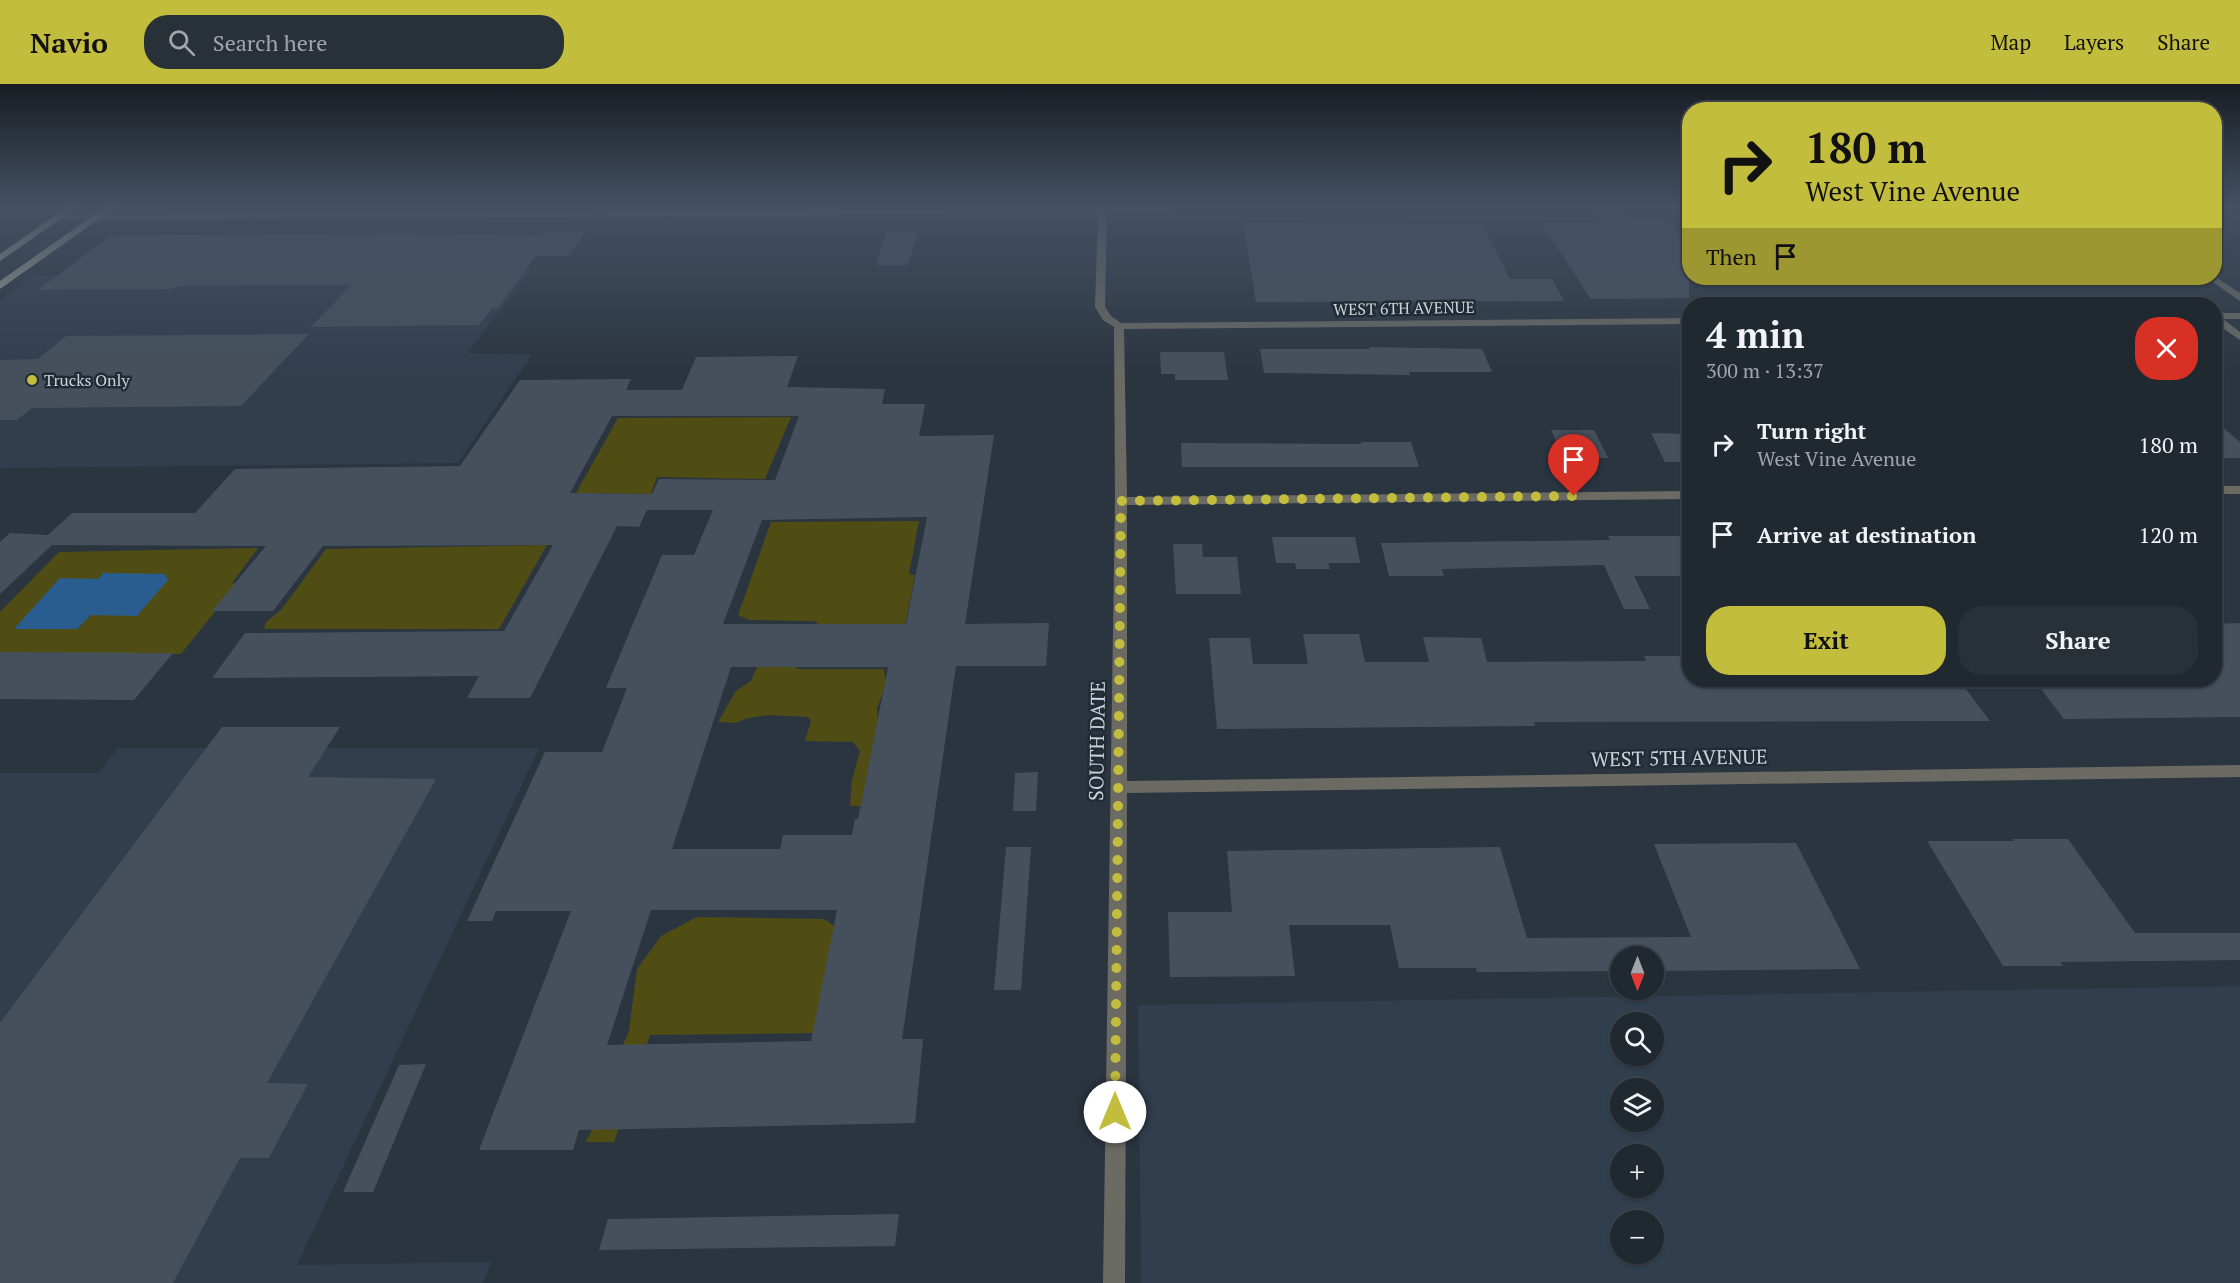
<!DOCTYPE html>
<meta charset="utf-8">
<style>
:root{--surface:#202830;--page:#283038;--text:#f1f3f6;--muted:#a2a6ab;--line:#3d444c;--accent:#c3bd3e}
body{margin:0;font-family:"PT Serif",serif;background:var(--page);color:var(--text);height:100vh;display:flex;flex-direction:column;font-size:22px;white-space:nowrap}
*{box-sizing:border-box;margin:0}
p{font-size:20px;color:var(--muted)}
.icon{flex:none;width:33px;height:33px;fill:none;stroke:currentColor;stroke-width:2;stroke-linecap:round;stroke-linejoin:round}
.map{position:relative;flex:1;overflow:hidden}
.panel{position:absolute;left:1682px;top:213px;width:540px;height:390px;display:flex;flex-direction:column;background:var(--surface);border-radius:24px;box-shadow:0 2px 4px #0004,0 0 0 2px var(--line)}
.panel>*{flex:none}
.banner{position:absolute;left:1682px;top:18px;width:540px;height:183px;border-radius:24px;box-shadow:0 2px 4px #0004,0 0 0 2px var(--line);background:#c3bd3e;color:#111;overflow:hidden}
.needle{width:39px;rotate:180deg}
.buttons{position:absolute;left:1610px;top:862px;display:grid;gap:12px}
.buttons a{display:grid;place-items:center;width:54px;height:54px;border-radius:50%;background:var(--surface);box-shadow:0 2px 4px #0004,0 0 0 2px var(--line);font-size:30px}
.pin{position:absolute;display:grid;place-items:center;width:51px;height:51px;color:#fff;margin:-62px -26px;border-radius:50% 50% 50% 0;rotate:-45deg;box-shadow:0 0 6px #0007}
.pin .icon{rotate:45deg}
.me{position:absolute;width:66px;margin:-33px;rotate:0deg;stroke-linejoin:round;filter:drop-shadow(0 0 4px #0008)}
.turn{display:flex;align-items:center;gap:21px;height:126px;padding:0 24px;font-size:27px}
.turn .icon{width:78px;height:78px;stroke-width:2.5}
.turn b{display:block;font-size:42px;line-height:51px}
.then{display:flex;align-items:center;height:57px;padding:0 24px;background:#0003;gap:12px;font-size:22px}
.round{display:grid;place-items:center;flex:none;width:63px;height:63px;border-radius:24px;background:var(--page)}
.summary{display:flex;align-items:center;justify-content:space-between;height:102px;padding:0 24px}
h1{font-size:36px;font-weight:800;line-height:45px}
.primary-button{display:flex;gap:12px;margin-top:auto;padding:12px 24px}
.primary-button a{flex:1;height:69px;border-radius:24px;background:var(--accent);color:#111;font-size:24px;font-weight:800;line-height:69px;text-align:center}
.primary-button a+a{background:var(--page);color:var(--text)}
ul{padding:0;list-style:none}
li{display:flex;align-items:center;gap:18px;height:90px;padding:0 24px}
li div{flex:1}
li b{display:block;font-size:22px}
li em{font-style:normal}
header{display:flex;align-items:center;gap:36px;box-sizing:border-box;height:84px;padding:0 30px;background:var(--accent);color:#111}
header strong{font-size:28px}
nav{display:flex;gap:33px;margin-inline-start:auto;font-size:21px}
.search{width:420px;height:54px;background:var(--page);display:flex;align-items:center;gap:15px;box-sizing:border-box;padding:0 21px;border-radius:24px;color:var(--muted);font-size:22px}
.map>svg:first-child{display:block}
.built{fill:#303e4e;fill-rule:evenodd}
.green{fill:#504d14;fill-rule:evenodd}
.water{fill:#295c8f}
.building{fill:#46505c;fill-rule:evenodd}
.lines{fill:none;stroke-linecap:round;stroke-linejoin:round}
.minor{fill:#6b6b64;fill-rule:evenodd}
.major{fill:#a1a193;fill-rule:evenodd}
.route{stroke:#c3bd3e;stroke-width:10;stroke-dasharray:0 18}
.poi-dot{fill:#c3bd3e;stroke:#212b35;stroke-width:2}
.labels{text-anchor:middle;stroke-width:5;stroke-linejoin:round;paint-order:stroke}
.far-street-label{font-size:16px;fill:#ccd2d9;stroke:#212b35}
.far-poi-label{font-size:16px;fill:#ccd2d9;stroke:#212b35;text-anchor:start}
.street-label{font-size:20px;fill:#ccd2d9;stroke:#212b35}
</style>
<header>
<strong>Navio</strong>
<div class="search"><svg class="icon" aria-label="search" viewBox="0 0 24 24"><circle cx="10" cy="10" r="6"/><path d="M15 15l6 6"/></svg>Search here</div>
<nav><a>Map</a><a>Layers</a><a>Share</a></nav>
</header>
<div class="map">
<svg width="2240" height="1199" viewBox="0 0 2240 1199">
<rect width="100%" height="100%" fill="#2b3540"/>
<g class="built">
<polygon points="531,187 467,269 532,271 458,379 3,384 0,386 0,216 36,191"/>
<polygon points="118,664 539,664 297,1181 491,1178 483,1199 0,1199 0,689 98,689"/>
<path d="M2240,902V1199H1141L1138,921ZM1620,939H1653V972H1620ZM1620,1005H1653V1038H1620ZM1620,1071H1653V1104H1620ZM1620,1137H1653V1170H1620Z"/>
</g>
<g class="green">
<polygon points="791,333 765,395 657,393 651,410 576,409 618,334"/>
<polygon points="919,437 909,490 915,491 905,542 820,541 814,537 749,536 738,531 771,438"/>
<polygon points="547,461 499,545 264,545 266,538 281,526 326,465"/>
<path d="M258,464L232,499L237,500L181,570L0,569V528L59,468ZM103,489L134,490L137,531H91L77,545L14,544L98,495Z"/>
<polygon points="758,581 796,581 797,585 884,585 886,600 877,624 878,644 867,722 850,722 852,696 860,667 853,658 805,657 811,637 808,633 768,631 748,634 735,639 718,638 736,607 751,597"/>
<polygon points="697,833 824,835 834,842 826,949 650,951 614,1058 586,1058 606,1017 611,988 629,947 637,885 661,852"/>
</g>
<polygon class="water" points="103,489 165,490 168,496 137,532 91,531 77,545 14,545 60,494 98,495"/>
<g class="building">
<polygon points="1593,130 1622,130 1627,136 1669,136 1689,161 1689,214 1591,215 1541,139 1599,139"/>
<polygon points="1243,139 1482,140 1510,195 1552,195 1564,217 1256,218"/>
<polygon points="887,147 918,147 908,181 876,181"/>
<polygon points="544,148 586,148 568,172 536,172 498,224 492,224 479,241 311,243 351,201 181,202 169,205 38,206 110,152 401,149 542,151"/>
<polygon points="309,250 241,322 32,324 17,336 0,336 0,276 38,275 66,252"/>
<polygon points="1369,263 1482,265 1492,288 1409,288 1410,291 1264,289 1260,265 1370,265"/>
<polygon points="1160,268 1224,268 1228,296 1175,296 1175,290 1161,290"/>
<path d="M798,272L787,303L885,305L882,320H925L919,352L994,351L965,540L1049,539L1046,582H956L902,955H923L915,1039L579,1046L573,1066H479L571,827H496L492,837H467L545,668H602L627,604H606L662,471H694L713,426H647L639,443L617,442L530,614H467L479,592L212,594L245,549L504,547L553,461L323,462L273,527H212L266,462L52,461L0,510V458L10,449L48,451L72,429H195L235,385L460,382L520,296L631,295L626,306H682L696,273ZM612,332H799L775,396L659,395L652,410L570,409ZM927,433L906,540H723L762,436ZM731,583H888L858,735H855L852,751H783L780,765H672ZM651,826H837L811,957L607,961Z"/>
<polygon points="2214,336 2240,358 2240,374 2214,374"/>
<polygon points="1551,346 1594,346 1608,374 1564,374"/>
<polygon points="1651,349 1689,350 1689,378 1665,378"/>
<polygon points="1361,358 1411,358 1419,383 1182,383 1181,359 1361,360"/>
<polygon points="1608,452 1683,452 1689,463 1689,492 1634,492 1650,525 1624,525 1604,481 1442,485 1444,492 1389,492 1381,459 1610,456"/>
<polygon points="1272,453 1355,453 1360,479 1328,479 1330,485 1296,485 1295,479 1276,479"/>
<polygon points="1173,460 1202,460 1203,473 1237,473 1241,510 1176,510"/>
<polygon points="2240,539 2240,633 2064,635 2034,596 2214,596 2214,540"/>
<polygon points="1303,550 1359,550 1365,578 1429,578 1423,553 1481,554 1487,578 1646,577 1644,572 1689,572 1689,596 1959,596 1990,637 1534,638 1535,642 1217,645 1209,554 1250,554 1253,580 1308,580"/>
<polygon points="0,568 173,569 134,616 0,615"/>
<polygon points="222,643 340,643 308,693 436,695 267,999 308,1000 269,1074 240,1074 173,1199 0,1199 0,939"/>
<polygon points="1038,688 1036,727 1013,727 1015,689"/>
<polygon points="2013,755 2068,755 2135,849 2240,849 2240,876 2060,878 2063,882 2003,882 1927,757 2014,757"/>
<polygon points="1796,759 1860,885 1653,887 1653,873 1620,873 1620,887 1477,888 1476,884 1399,884 1390,841 1289,841 1295,892 1170,893 1168,828 1232,828 1227,767 1500,763 1527,854 1691,853 1654,760"/>
<polygon points="1006,763 1031,763 1021,906 994,906"/>
<polygon points="426,980 373,1108 343,1108 399,981"/>
<polygon points="899,1130 895,1162 599,1166 608,1135"/>
</g>
<g class="lines">
<g class="minor">
<polygon points="1176,123 1172,126 1107,129 1105,223 1111,232 1121,239 1689,234 1689,240 1124,245 1127,413 1689,407 1689,415 1127,421 1127,697 2240,681 2240,693 1127,709 1125,1199 1103,1199 1115,417 1114,243 1103,236 1095,223 1098,130 60,136 55,133 60,130"/>
<polygon points="0,124 69,124 74,127 69,130 0,130"/>
<polygon points="2214,192 2240,209 2240,217 2207,194 2214,194"/>
<polygon points="2214,229 2240,229 2240,235 2223,235 2240,248 2240,256 2214,238"/>
<rect x="2214" y="402" width="26" height="8"/>
</g>
<g class="major">
<polygon points="67,123 78,123 0,177 0,170"/>
<polygon points="105,123 116,123 0,205 0,197"/>
</g>
</g>
<linearGradient id="sky" x2="0" y2="1"><stop stop-color="#181d23"/><stop offset="0.42" stop-color="#445164"/><stop offset="1" stop-color="#445164" stop-opacity="0"/></linearGradient>
<rect width="2240" height="291" fill="url(#sky)"/>
<g class="lines">
<polyline class="route" points="1115,1028 1121,417 1574,412"/>
</g>
<circle class="poi-dot" cx="32" cy="296" r="6"/>
<g class="labels">
<g class="far-street-label">
<text transform="translate(1404 224) rotate(-1)" y="6">WEST 6TH AVENUE</text>
</g>
<g class="far-poi-label">
<text x="44" y="302">Trucks Only</text>
</g>
<g class="street-label">
<text transform="translate(1097 657) rotate(-89)" y="7">SOUTH DATE</text>
<text transform="translate(1679 674) rotate(-1)" y="7">WEST 5TH AVENUE</text>
</g>
</g>
</svg>
<div class="buttons">
<a><svg class="needle" viewBox="-14 -14 28 28"><path d="M0-13l5 13h-10z" fill="#e53935"/><path d="M0 13l5-13h-10z" fill="#a2a6ab"/></svg></a>
<a><svg class="icon" aria-label="search" viewBox="0 0 24 24"><circle cx="10" cy="10" r="6"/><path d="M15 15l6 6"/></svg></a>
<a><svg class="icon" aria-label="layers" viewBox="0 0 24 24"><path d="M12 4l9 5-9 5-9-5zM3 14l9 5 9-5"/></svg></a>
<a>+</a>
<a>−</a>
</div>
<div class="pin" style="left:1574px;top:412px;background:#d93025"><svg class="icon" aria-label="arrive" viewBox="0 0 24 24"><path d="M6 21V4h12l-3 4 3 4H6"/></svg></div>
<svg class="me" style="left:1115px;top:1028px" viewBox="-20 -20 40 40"><circle r="19" fill="#fff"/><path d="M0-13L10 11 0 6-10 11z" fill="#c3bd3e"/></svg>
<div class="banner">
<div class="turn"><svg class="icon" aria-label="right" viewBox="0 0 24 24"><path d="M7 20v-9h11M14 6l5 5-5 5"/></svg><div><b>180 m</b>West Vine Avenue</div></div>
<div class="then">Then<svg class="icon" aria-label="arrive" viewBox="0 0 24 24"><path d="M6 21V4h12l-3 4 3 4H6"/></svg></div>
</div>
<section class="panel">
<div class="summary"><div><h1>4 min</h1><p>300 m · 13:37</p></div><a class="round" style="background:#d93025;color:#fff"><svg class="icon" aria-label="close" viewBox="0 0 24 24"><path d="M6 6l12 12M18 6L6 18"/></svg></a></div>
<ul>
<li><svg class="icon" aria-label="right" viewBox="0 0 24 24"><path d="M7 20v-9h11M14 6l5 5-5 5"/></svg><div><b>Turn right</b><p>West Vine Avenue</p></div><em>180 m</em></li>
<li><svg class="icon" aria-label="arrive" viewBox="0 0 24 24"><path d="M6 21V4h12l-3 4 3 4H6"/></svg><div><b>Arrive at destination</b></div><em>120 m</em></li>
</ul>
<div class="primary-button"><a>Exit</a><a>Share</a></div>
</section>
</div>
